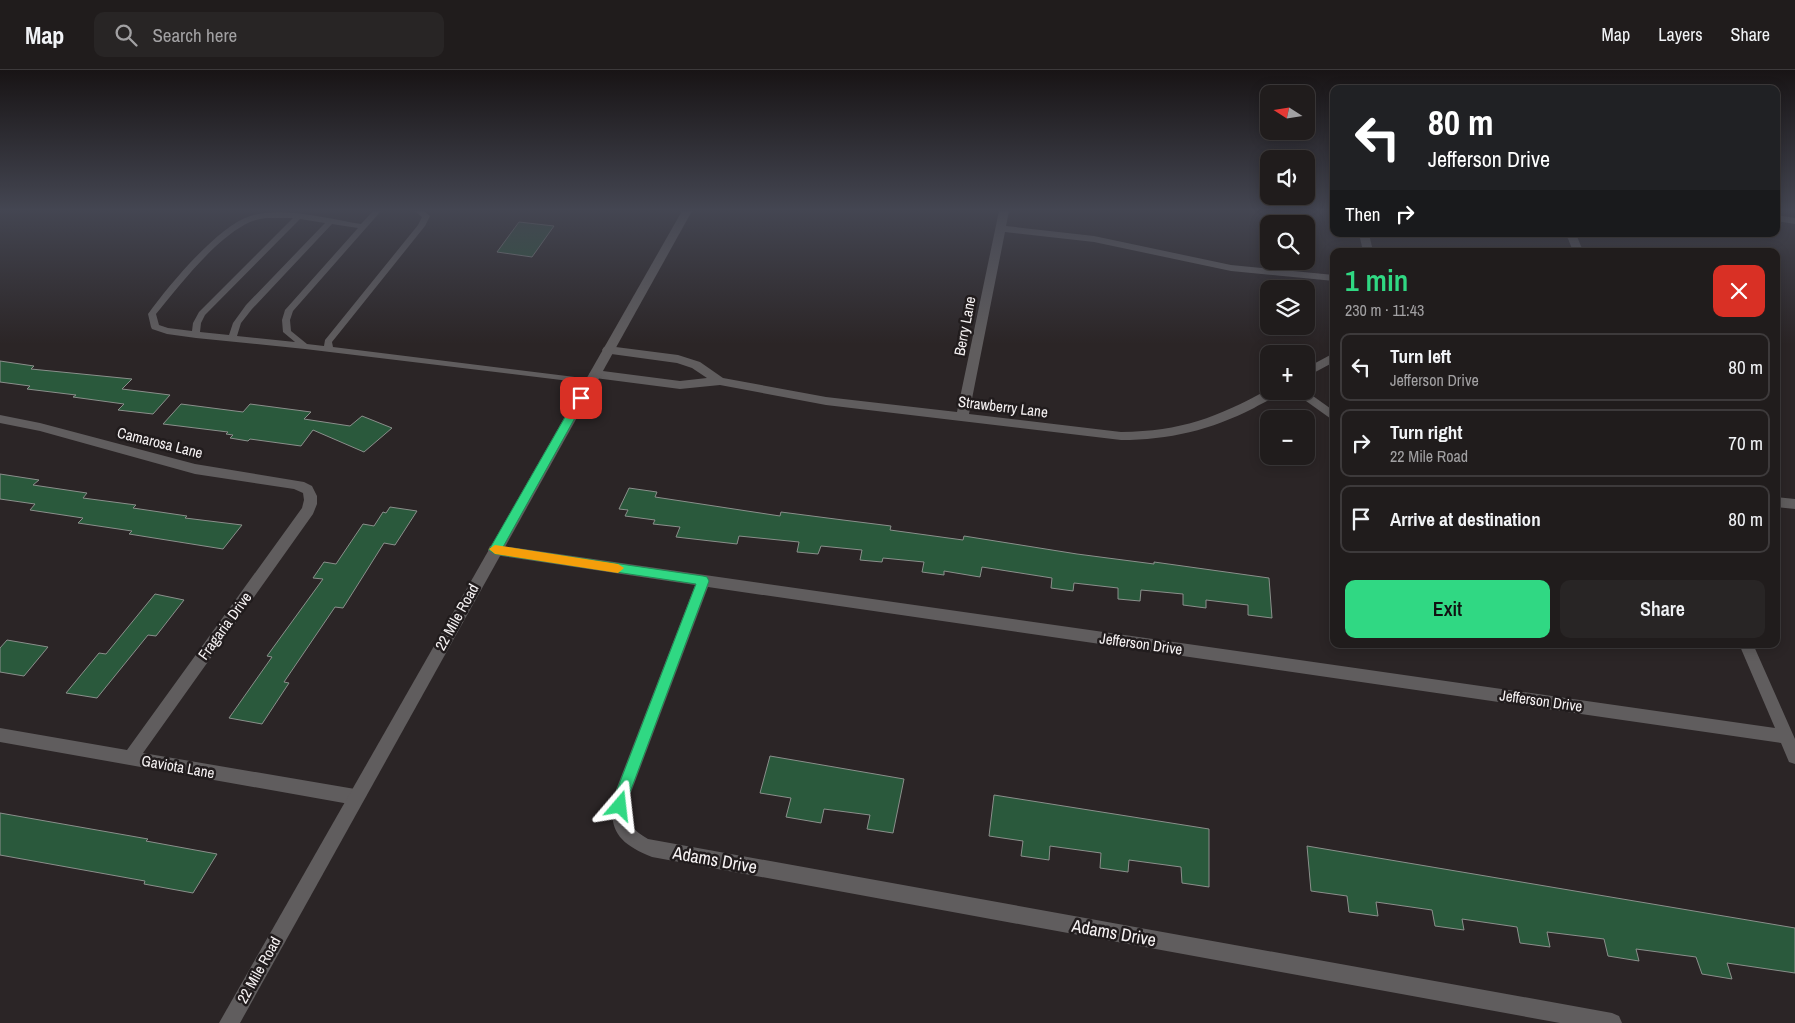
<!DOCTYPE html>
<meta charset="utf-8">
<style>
:root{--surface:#201c1c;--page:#282525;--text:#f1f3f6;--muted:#a2a1a3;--line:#3d3a3b;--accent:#30d883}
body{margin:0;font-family:"Archivo Narrow",sans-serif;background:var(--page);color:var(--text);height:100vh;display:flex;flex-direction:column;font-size:19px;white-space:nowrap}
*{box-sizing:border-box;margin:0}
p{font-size:16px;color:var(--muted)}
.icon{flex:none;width:28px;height:28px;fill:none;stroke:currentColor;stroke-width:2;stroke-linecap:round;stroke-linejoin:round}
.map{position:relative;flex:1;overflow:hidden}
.drawer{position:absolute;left:1330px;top:178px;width:450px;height:400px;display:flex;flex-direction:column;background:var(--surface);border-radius:10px;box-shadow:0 2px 12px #0003,0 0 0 1px var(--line)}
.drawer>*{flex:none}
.banner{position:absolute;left:1330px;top:15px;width:450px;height:152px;border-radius:10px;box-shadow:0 2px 12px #0003,0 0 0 1px var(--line);background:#202124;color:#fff;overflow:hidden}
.needle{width:32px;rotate:282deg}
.buttons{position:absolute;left:1260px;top:15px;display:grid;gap:10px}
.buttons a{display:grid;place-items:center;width:55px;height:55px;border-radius:10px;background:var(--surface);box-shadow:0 2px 12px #0003,0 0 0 1px var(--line);font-size:25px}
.pin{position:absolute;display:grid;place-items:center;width:42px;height:42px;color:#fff;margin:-21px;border-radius:10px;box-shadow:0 2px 8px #0006}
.me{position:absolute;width:55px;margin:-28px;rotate:17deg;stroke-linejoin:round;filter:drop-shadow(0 0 4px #0008)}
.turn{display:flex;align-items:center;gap:18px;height:105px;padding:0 15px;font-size:22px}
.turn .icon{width:65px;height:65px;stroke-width:2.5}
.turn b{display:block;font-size:35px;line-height:42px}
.then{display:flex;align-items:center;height:48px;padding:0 15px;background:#0003;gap:10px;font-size:19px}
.round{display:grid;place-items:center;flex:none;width:52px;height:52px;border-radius:10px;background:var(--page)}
.head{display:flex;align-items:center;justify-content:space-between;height:85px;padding:0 15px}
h1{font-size:30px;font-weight:600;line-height:38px;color:var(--accent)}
.cta{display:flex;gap:10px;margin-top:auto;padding:10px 15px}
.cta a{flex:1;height:58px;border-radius:10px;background:var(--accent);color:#111;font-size:20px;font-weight:600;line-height:58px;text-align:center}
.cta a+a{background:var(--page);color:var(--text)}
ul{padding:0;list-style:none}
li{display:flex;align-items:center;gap:15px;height:68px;margin:0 10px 8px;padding:0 5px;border:2px solid var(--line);border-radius:10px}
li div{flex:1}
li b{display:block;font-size:19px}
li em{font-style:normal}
header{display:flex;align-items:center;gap:30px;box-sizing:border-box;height:70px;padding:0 25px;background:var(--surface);border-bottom:1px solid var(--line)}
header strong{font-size:24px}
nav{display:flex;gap:28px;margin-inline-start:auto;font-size:18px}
.search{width:350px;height:45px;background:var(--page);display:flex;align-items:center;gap:12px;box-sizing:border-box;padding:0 18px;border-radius:10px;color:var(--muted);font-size:19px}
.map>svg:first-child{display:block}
.building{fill:#2a593c;stroke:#8a8f8b}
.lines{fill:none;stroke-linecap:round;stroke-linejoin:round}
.service{fill:#605d5e;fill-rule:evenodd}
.minor{fill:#605d5e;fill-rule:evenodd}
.tertiary{fill:#605d5e;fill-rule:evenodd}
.route{fill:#30d883;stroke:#1f8c55}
.slow{fill:#f59e0b}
.labels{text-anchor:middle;stroke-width:5;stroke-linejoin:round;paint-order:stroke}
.street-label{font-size:15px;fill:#f6f2f3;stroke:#211c1d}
.near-street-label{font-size:18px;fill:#f6f2f3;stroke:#211c1d}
</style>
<header>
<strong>Map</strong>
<div class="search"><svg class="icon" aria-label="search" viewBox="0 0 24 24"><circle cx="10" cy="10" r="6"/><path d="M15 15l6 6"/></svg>Search here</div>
<nav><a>Map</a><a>Layers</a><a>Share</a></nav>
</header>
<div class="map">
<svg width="1795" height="953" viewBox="0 0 1795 953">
<rect width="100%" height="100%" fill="#2b2526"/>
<g class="building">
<polygon points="519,152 554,156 532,187 497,182"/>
<polygon points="0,291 34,296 31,299 132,309 122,319 170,325 153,344 118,340 124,334 73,327 76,325 27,319 30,316 0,312"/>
<polygon points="181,334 243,342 250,334 311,342 304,349 350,356 362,346 392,358 364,382 313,360 301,376 250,369 248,371 230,368 233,365 226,364 228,362 163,354"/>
<polygon points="0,404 39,410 33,415 87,423 83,428 136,435 133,438 187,446 185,448 242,455 223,479 129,464 132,461 78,453 83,448 30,440 35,434 0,429"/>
<polygon points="629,418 657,422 655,427 780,446 781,442 843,450 891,456 890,460 963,470 964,466 1077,484 1154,494 1154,492 1269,508 1272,548 1248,545 1248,535 1206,530 1206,538 1183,535 1183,524 1141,520 1140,531 1118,529 1118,518 1074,513 1073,521 1051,518 1052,508 982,497 980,507 944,501 944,505 922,502 924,492 883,488 882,492 860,490 862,480 821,476 818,484 797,482 799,472 739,466 737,474 676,467 680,457 653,454 655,450 625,446 628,440 619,439"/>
<polygon points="390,437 417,441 395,475 384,473 343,538 335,537 284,612 289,613 262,654 229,648 272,587 267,586 323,509 313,508 324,492 336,494 363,454 374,456 383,442 386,443"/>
<polygon points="155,524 184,530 156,566 148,565 97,628 66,623 99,583 106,584"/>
<polygon points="7,570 48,577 24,606 0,602 0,578"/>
<polygon points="770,686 904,709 893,763 867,759 870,745 824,739 821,753 786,747 791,728 760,723"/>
<polygon points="994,725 1209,759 1209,817 1182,813 1181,797 1129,790 1128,802 1100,798 1101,783 1050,776 1049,790 1021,786 1023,771 989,766"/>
<polygon points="0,743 148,769 146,771 217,784 193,823 144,814 145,811 0,785"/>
<polygon points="1307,776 1795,858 1795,903 1727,893 1732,909 1702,904 1696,887 1636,879 1639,891 1608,886 1604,869 1547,862 1550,877 1520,873 1517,857 1462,849 1464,860 1435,856 1432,840 1376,832 1378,846 1349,842 1347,826 1311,821"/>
</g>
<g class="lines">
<path class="service" d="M373,141H381L293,241L290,250L291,261L307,274L324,276L325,270L418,155L422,147L415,141H424L430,146L425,156L332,272L333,277L591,309L595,312L594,314L305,279L196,268L167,264L152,259L151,257L148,244C169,215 217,157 250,146C283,136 328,149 361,154ZM266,148H293L199,242L193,253L192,261L168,258L159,255L156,244C179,216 212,173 244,155C251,151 258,149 266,148ZM300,149L325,153L246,235L233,253L229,265L200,262L201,253L205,245ZM332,154L358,158L285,240L282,250L283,262L295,272L237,266L241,253L252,239Z"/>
<g class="minor">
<path d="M999,141H1009L1006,156L1094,166L1231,195L1334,205V211L1231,201L1094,172L1005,162L969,344L1121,362C1182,361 1216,348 1269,319V321H1280C1274,329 1262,333 1254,338C1211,360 1169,370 1121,370L826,335L720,315L680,319L595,308L589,304L595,300L680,311L707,308L692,298L677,293L604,283L602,280L604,277L608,276L678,285L700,292L723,308L826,327L957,342Z"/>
<polygon points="1776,145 1795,148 1795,154 1776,151"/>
<polygon points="1359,164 1369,164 1373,181 1363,181"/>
<polygon points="1566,164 1576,164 1583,181 1573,181"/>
<polygon points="1334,283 1334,292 1306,307 1306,298"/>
<polygon points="1292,321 1306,321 1334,341 1334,351"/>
<polygon points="0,345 40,353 195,394 304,412 312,416 317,426 317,434 313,444 143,683 355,719 361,722 363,727 361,732 355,735 0,672 0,658 127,680 302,438 304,430 303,423 294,419 195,404 40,361 0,353"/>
<polygon points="1776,427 1795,429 1795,439 1776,437"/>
<path d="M495,475L1775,658L1739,574H1753L1795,669V694L1789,692L1781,673L708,517L630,725C626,748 627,757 648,769L1612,943L1619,946L1622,953H1560L652,787C620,774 607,761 614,725L695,515L495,485L490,484L488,480L490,476Z"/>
</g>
<polygon class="tertiary" points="682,141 692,141 240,953 219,953"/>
</g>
<linearGradient id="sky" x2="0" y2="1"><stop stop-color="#181415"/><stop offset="0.51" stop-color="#444652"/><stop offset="1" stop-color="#444652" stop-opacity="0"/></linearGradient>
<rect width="1795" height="274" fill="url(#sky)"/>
<polygon class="route" points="581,325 586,328 503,477 703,506 707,507 709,511 629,725 625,741 620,742 615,741 613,736 615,725 696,514 495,484 489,480 576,328"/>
<polygon class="slow" points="495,475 618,494 624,498 618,503 495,484 489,479"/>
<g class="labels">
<g class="street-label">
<text transform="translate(965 256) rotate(-79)" y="5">Berry Lane</text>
<text transform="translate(1003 337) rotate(7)" y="5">Strawberry Lane</text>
<text transform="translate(160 373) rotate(14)" y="5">Camarosa Lane</text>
<text transform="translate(457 547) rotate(-61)" y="5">22 Mile Road</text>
<text transform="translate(225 556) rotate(-54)" y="5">Fragaria Drive</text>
<text transform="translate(1141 574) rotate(8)" y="5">Jefferson Drive</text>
<text transform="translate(1541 631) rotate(8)" y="5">Jefferson Drive</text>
<text transform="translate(178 697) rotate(10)" y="5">Gaviota Lane</text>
<text transform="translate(259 900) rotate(-61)" y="5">22 Mile Road</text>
</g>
<g class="near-street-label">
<text transform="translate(715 790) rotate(10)" y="6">Adams Drive</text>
<text transform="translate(1114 863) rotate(10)" y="6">Adams Drive</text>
</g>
</g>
</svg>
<div class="buttons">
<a><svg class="needle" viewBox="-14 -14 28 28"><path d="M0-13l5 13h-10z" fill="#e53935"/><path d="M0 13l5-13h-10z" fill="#a2a1a3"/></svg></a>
<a><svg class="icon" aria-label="sound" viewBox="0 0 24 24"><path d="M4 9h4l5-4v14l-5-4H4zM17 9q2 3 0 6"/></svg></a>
<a><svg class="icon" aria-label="search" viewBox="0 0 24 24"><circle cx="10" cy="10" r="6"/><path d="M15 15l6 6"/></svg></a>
<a><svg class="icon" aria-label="layers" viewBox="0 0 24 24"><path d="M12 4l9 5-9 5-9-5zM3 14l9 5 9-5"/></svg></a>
<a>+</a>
<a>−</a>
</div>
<div class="pin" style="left:581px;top:328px;background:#d93025"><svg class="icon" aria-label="arrive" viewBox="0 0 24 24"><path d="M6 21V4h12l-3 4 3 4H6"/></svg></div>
<svg class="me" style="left:620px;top:736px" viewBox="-20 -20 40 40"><path d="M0-17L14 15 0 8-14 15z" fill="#30d883" stroke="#fff" stroke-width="4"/></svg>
<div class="banner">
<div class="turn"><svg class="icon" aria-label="left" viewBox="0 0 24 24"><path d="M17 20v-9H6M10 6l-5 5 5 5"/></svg><div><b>80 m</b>Jefferson Drive</div></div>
<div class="then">Then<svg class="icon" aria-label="right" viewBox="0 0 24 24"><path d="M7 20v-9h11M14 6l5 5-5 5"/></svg></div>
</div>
<section class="drawer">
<div class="head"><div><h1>1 min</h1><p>230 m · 11:43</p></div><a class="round" style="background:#d93025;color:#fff"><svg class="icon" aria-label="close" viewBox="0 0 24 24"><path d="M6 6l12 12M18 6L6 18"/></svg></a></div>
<ul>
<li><svg class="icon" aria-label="left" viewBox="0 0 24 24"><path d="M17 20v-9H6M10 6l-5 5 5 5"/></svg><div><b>Turn left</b><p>Jefferson Drive</p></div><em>80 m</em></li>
<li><svg class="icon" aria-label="right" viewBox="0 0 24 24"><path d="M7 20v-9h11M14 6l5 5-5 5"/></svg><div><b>Turn right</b><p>22 Mile Road</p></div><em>70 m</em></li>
<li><svg class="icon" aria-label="arrive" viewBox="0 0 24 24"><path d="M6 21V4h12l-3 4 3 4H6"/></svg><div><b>Arrive at destination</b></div><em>80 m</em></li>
</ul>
<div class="cta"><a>Exit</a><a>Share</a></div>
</section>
</div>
